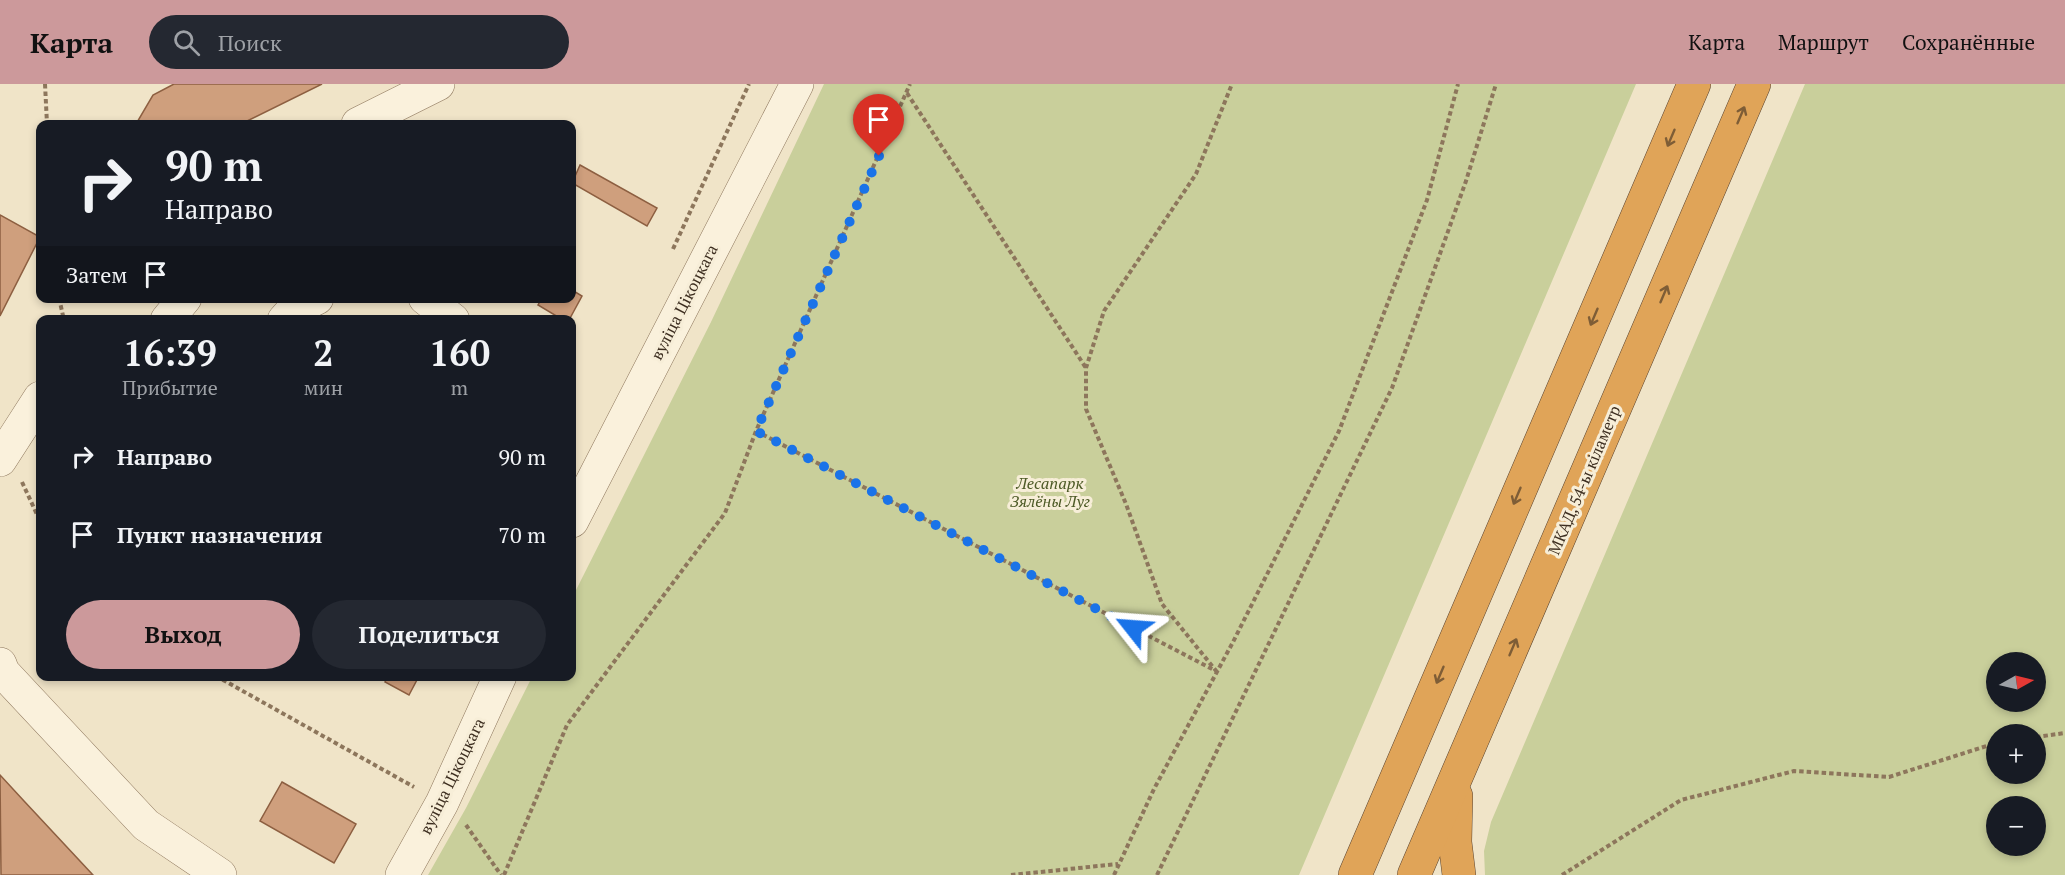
<!DOCTYPE html>
<html lang="ru">
<meta charset="utf-8">
<style>
:root{--surface:#171b24;--page:#242831;--text:#f1f3f6;--muted:#9ea1a6;--accent:#cc999b}
body{margin:0;font-family:"PT Serif",serif;background:var(--page);color:var(--text);height:100vh;display:flex;flex-direction:column;font-size:22px;white-space:nowrap}
*{box-sizing:border-box;margin:0}
p{font-size:20px;color:var(--muted)}
.icon{flex:none;width:33px;height:33px;fill:none;stroke:currentColor;stroke-width:2;stroke-linecap:round;stroke-linejoin:round}
.map{position:relative;flex:1;overflow:hidden}
.panel{position:absolute;left:36px;top:231px;width:540px;height:366px;display:flex;flex-direction:column;background:var(--surface);border-radius:12px;box-shadow:0 3px 9px #0003}
.panel>*{flex:none}
.top-card{position:absolute;left:36px;top:36px;width:540px;height:183px;border-radius:12px;box-shadow:0 3px 9px #0003;background:#171b24;color:var(--text);overflow:hidden}
.needle{width:39px;rotate:82deg}
.buttons{position:absolute;left:1986px;top:568px;display:grid;gap:12px}
.buttons a{display:grid;place-items:center;width:60px;height:60px;border-radius:50%;background:var(--surface);box-shadow:0 3px 9px #0003;font-size:30px}
.pin{position:absolute;display:grid;place-items:center;width:51px;height:51px;color:#fff;margin:-62px -26px;border-radius:50% 50% 50% 0;rotate:-45deg;box-shadow:0 0 6px #0007}
.pin .icon{rotate:45deg}
.me{position:absolute;width:66px;margin:-33px;rotate:298deg;stroke-linejoin:round;filter:drop-shadow(0 0 4px #0008)}
.turn{display:flex;align-items:center;gap:21px;height:126px;padding:0 30px;font-size:27px}
.turn .icon{width:78px;height:78px;stroke-width:2.5}
.turn b{display:block;font-size:42px;line-height:51px}
.then{display:flex;align-items:center;height:57px;padding:0 30px;background:#0003;gap:12px;font-size:22px}
.eta{display:flex;justify-content:space-evenly;align-items:center;height:102px;text-align:center}
.eta b{font-size:36px;font-weight:700;line-height:42px}
.cta{display:flex;gap:12px;margin-top:auto;padding:12px 30px}
.cta a{flex:1;height:69px;border-radius:36px;background:var(--accent);color:#111;font-size:24px;font-weight:700;line-height:69px;text-align:center}
.cta a+a{background:var(--page);color:var(--text)}
ul{padding:0;list-style:none}
li{display:flex;align-items:center;gap:18px;height:78px;padding:0 30px}
li div{flex:1}
li b{display:block;font-size:22px}
li em{font-style:normal}
header{display:flex;align-items:center;gap:36px;box-sizing:border-box;height:84px;padding:0 30px;background:var(--accent);color:#111}
header strong{font-size:28px}
nav{display:flex;gap:33px;margin-inline-start:auto;font-size:21px}
.search{width:420px;height:54px;background:var(--page);display:flex;align-items:center;gap:15px;box-sizing:border-box;padding:0 21px;border-radius:33px;color:var(--muted);font-size:22px}
.map>svg:first-child{display:block}
.green{fill:#c9cf9b;fill-rule:evenodd}
.building{fill:#cf9f7d;stroke:#8d5f41;stroke-width:1.5}
.lines{fill:none;stroke-linecap:round;stroke-linejoin:round}
.minor-casing{stroke:#8d765c;stroke-width:34}
.highway-casing{stroke:#5b4430;stroke-width:34}
.path{stroke:#8d765c;stroke-width:4;stroke-dasharray:4.5 3;stroke-linecap:butt}
.minor{stroke:#faf1dc;stroke-width:33}
.highway{stroke:#e0a458;stroke-width:33}
.oneway{stroke:#7e5d36}
.route{stroke:#1a73e8;stroke-width:10;stroke-dasharray:0 18}
.labels{text-anchor:middle;stroke-width:6;stroke-linejoin:round;paint-order:stroke}
.street-label{font-size:16px;fill:#3d2e20;stroke:#f7eed8}
.park-label{font-size:16px;font-style:italic;fill:#4d5a26;stroke:#f7eed8}
</style>
<header>
<strong>Карта</strong>
<div class="search"><svg class="icon" aria-label="search" viewBox="0 0 24 24"><circle cx="10" cy="10" r="6"/><path d="M15 15l6 6"/></svg>Поиск</div>
<nav><a>Карта</a><a>Маршрут</a><a>Сохранённые</a></nav>
</header>
<div class="map">
<svg width="2065" height="791" viewBox="0 0 2065 791">
<rect width="100%" height="100%" fill="#f0e4c8"/>
<g class="green">
<polygon points="824,0 1636,0 1299,791 428,791 466,724 532,593 572,592 572,514 711,238"/>
<path d="M1805,0H2065V791H1485L1484,767L1491,738ZM1996,579H2036V618H1996ZM1996,651H2036V690H1996ZM1996,723H2036V762H1996Z"/>
</g>
<g class="building">
<polygon points="174,0 322,0 241,40 136,40 153,11"/>
<polygon points="580,81 657,124 647,142 572,99"/>
<polygon points="0,131 40,153 0,232"/>
<polygon points="572,206 582,212 569,236 563,236 538,221 542,214 572,214"/>
<polygon points="388,592 419,592 409,611 385,598"/>
<polygon points="0,691 24,717 93,791 1,791"/>
<polygon points="282,698 356,740 334,779 260,737"/>
</g>
<g class="lines">
<defs>
<g id="minor">
<polyline points="358,40 438,0"/>
<polyline points="425,214 453,236"/>
<polyline points="167,236 185,214"/>
<polyline points="284,236 293,226 317,214"/>
<polyline points="0,376 40,314"/>
<polyline points="572,437 797,0"/>
<polyline points="0,580 3,588 146,741 220,791"/>
<polyline points="402,791 442,719 500,592"/>
</g>
<g id="highway">
<polyline points="1456,712 1455,758 1459,791"/>
<polyline points="1355,791 1694,0"/>
<polyline points="1414,791 1754,0"/>
</g>
</defs>
<use href="#minor" class="minor-casing"/>
<use href="#highway" class="highway-casing"/>
<g class="path">
<polyline points="45,0 47,40"/>
<polyline points="907,9 1086,284"/>
<polyline points="673,165 749,0"/>
<polyline points="59,214 64,236"/>
<polyline points="756,347 1214,586"/>
<polyline points="22,398 40,437"/>
<polyline points="1217,588 1162,520 1126,420 1086,325 1086,284 1104,227 1196,90 1232,0"/>
<polyline points="216,592 414,703"/>
<polyline points="2036,653 2065,649"/>
<polyline points="466,741 501,791"/>
<polyline points="504,791 567,641 725,429 756,347 910,0"/>
<polyline points="1011,791 1118,780"/>
<polyline points="1114,791 1154,705 1233,558 1339,347 1427,116 1458,0"/>
<polyline points="1157,791 1392,304 1466,97 1496,0"/>
<polyline points="1562,791 1681,716 1794,687 1889,693 1996,659"/>
</g>
<use href="#minor" class="minor"/>
<use href="#highway" class="highway"/>
</g>
<defs><path id="oneway-shaft" d="M-6 0H5M1.5-3L5.5 0L1.5 3" fill="none" stroke-width="1.6" stroke-linecap="round" stroke-linejoin="round" transform="scale(1.5)"/></defs>
<g class="oneway">
<use href="#oneway-shaft" transform="translate(1741 31) rotate(-67)"/>
<use href="#oneway-shaft" transform="translate(1671 54) rotate(113)"/>
<use href="#oneway-shaft" transform="translate(1664 210) rotate(-67)"/>
<use href="#oneway-shaft" transform="translate(1594 233) rotate(113)"/>
<use href="#oneway-shaft" transform="translate(1517 412) rotate(113)"/>
<use href="#oneway-shaft" transform="translate(1513 563) rotate(-67)"/>
<use href="#oneway-shaft" transform="translate(1440 591) rotate(113)"/>
</g>
<g class="lines">
<polyline class="route" points="879,72 756,347 1133,544"/>
</g>
<g class="labels">
<g class="street-label">
<text transform="translate(684 218) rotate(-63)" y="6">вуліца Цікоцкага</text>
<text transform="translate(1584 396) rotate(-67)" y="6">МКАД, 54-ы кіламетр</text>
<text transform="translate(452 692) rotate(-64)" y="6">вуліца Цікоцкага</text>
</g>
<g class="park-label">
<text x="1050" y="405">Лесапарк<tspan x="1050" dy="18">Зялёны Луг</tspan></text>
</g>
</g>
</svg>
<div class="buttons">
<a><svg class="needle" viewBox="-14 -14 28 28"><path d="M0-13l5 13h-10z" fill="#e53935"/><path d="M0 13l5-13h-10z" fill="#9ea1a6"/></svg></a>
<a>+</a>
<a>−</a>
</div>
<div class="pin" style="left:879px;top:72px;background:#d93025"><svg class="icon" aria-label="arrive" viewBox="0 0 24 24"><path d="M6 21V4h12l-3 4 3 4H6"/></svg></div>
<svg class="me" style="left:1133px;top:544px" viewBox="-20 -20 40 40"><path d="M0-17L14 15 0 8-14 15z" fill="#1a73e8" stroke="#fff" stroke-width="4"/></svg>
<div class="top-card">
<div class="turn"><svg class="icon" aria-label="right" viewBox="0 0 24 24"><path d="M7 20v-9h11M14 6l5 5-5 5"/></svg><div><b>90 m</b>Направо</div></div>
<div class="then">Затем<svg class="icon" aria-label="arrive" viewBox="0 0 24 24"><path d="M6 21V4h12l-3 4 3 4H6"/></svg></div>
</div>
<section class="panel">
<div class="eta">
<div><b>16:39</b><p>Прибытие</p></div>
<div><b>2</b><p>мин</p></div>
<div><b>160</b><p>m</p></div>
</div>
<ul>
<li><svg class="icon" aria-label="right" viewBox="0 0 24 24"><path d="M7 20v-9h11M14 6l5 5-5 5"/></svg><div><b>Направо</b></div><em>90 m</em></li>
<li><svg class="icon" aria-label="arrive" viewBox="0 0 24 24"><path d="M6 21V4h12l-3 4 3 4H6"/></svg><div><b>Пункт назначения</b></div><em>70 m</em></li>
</ul>
<div class="cta"><a>Выход</a><a>Поделиться</a></div>
</section>
</div>
